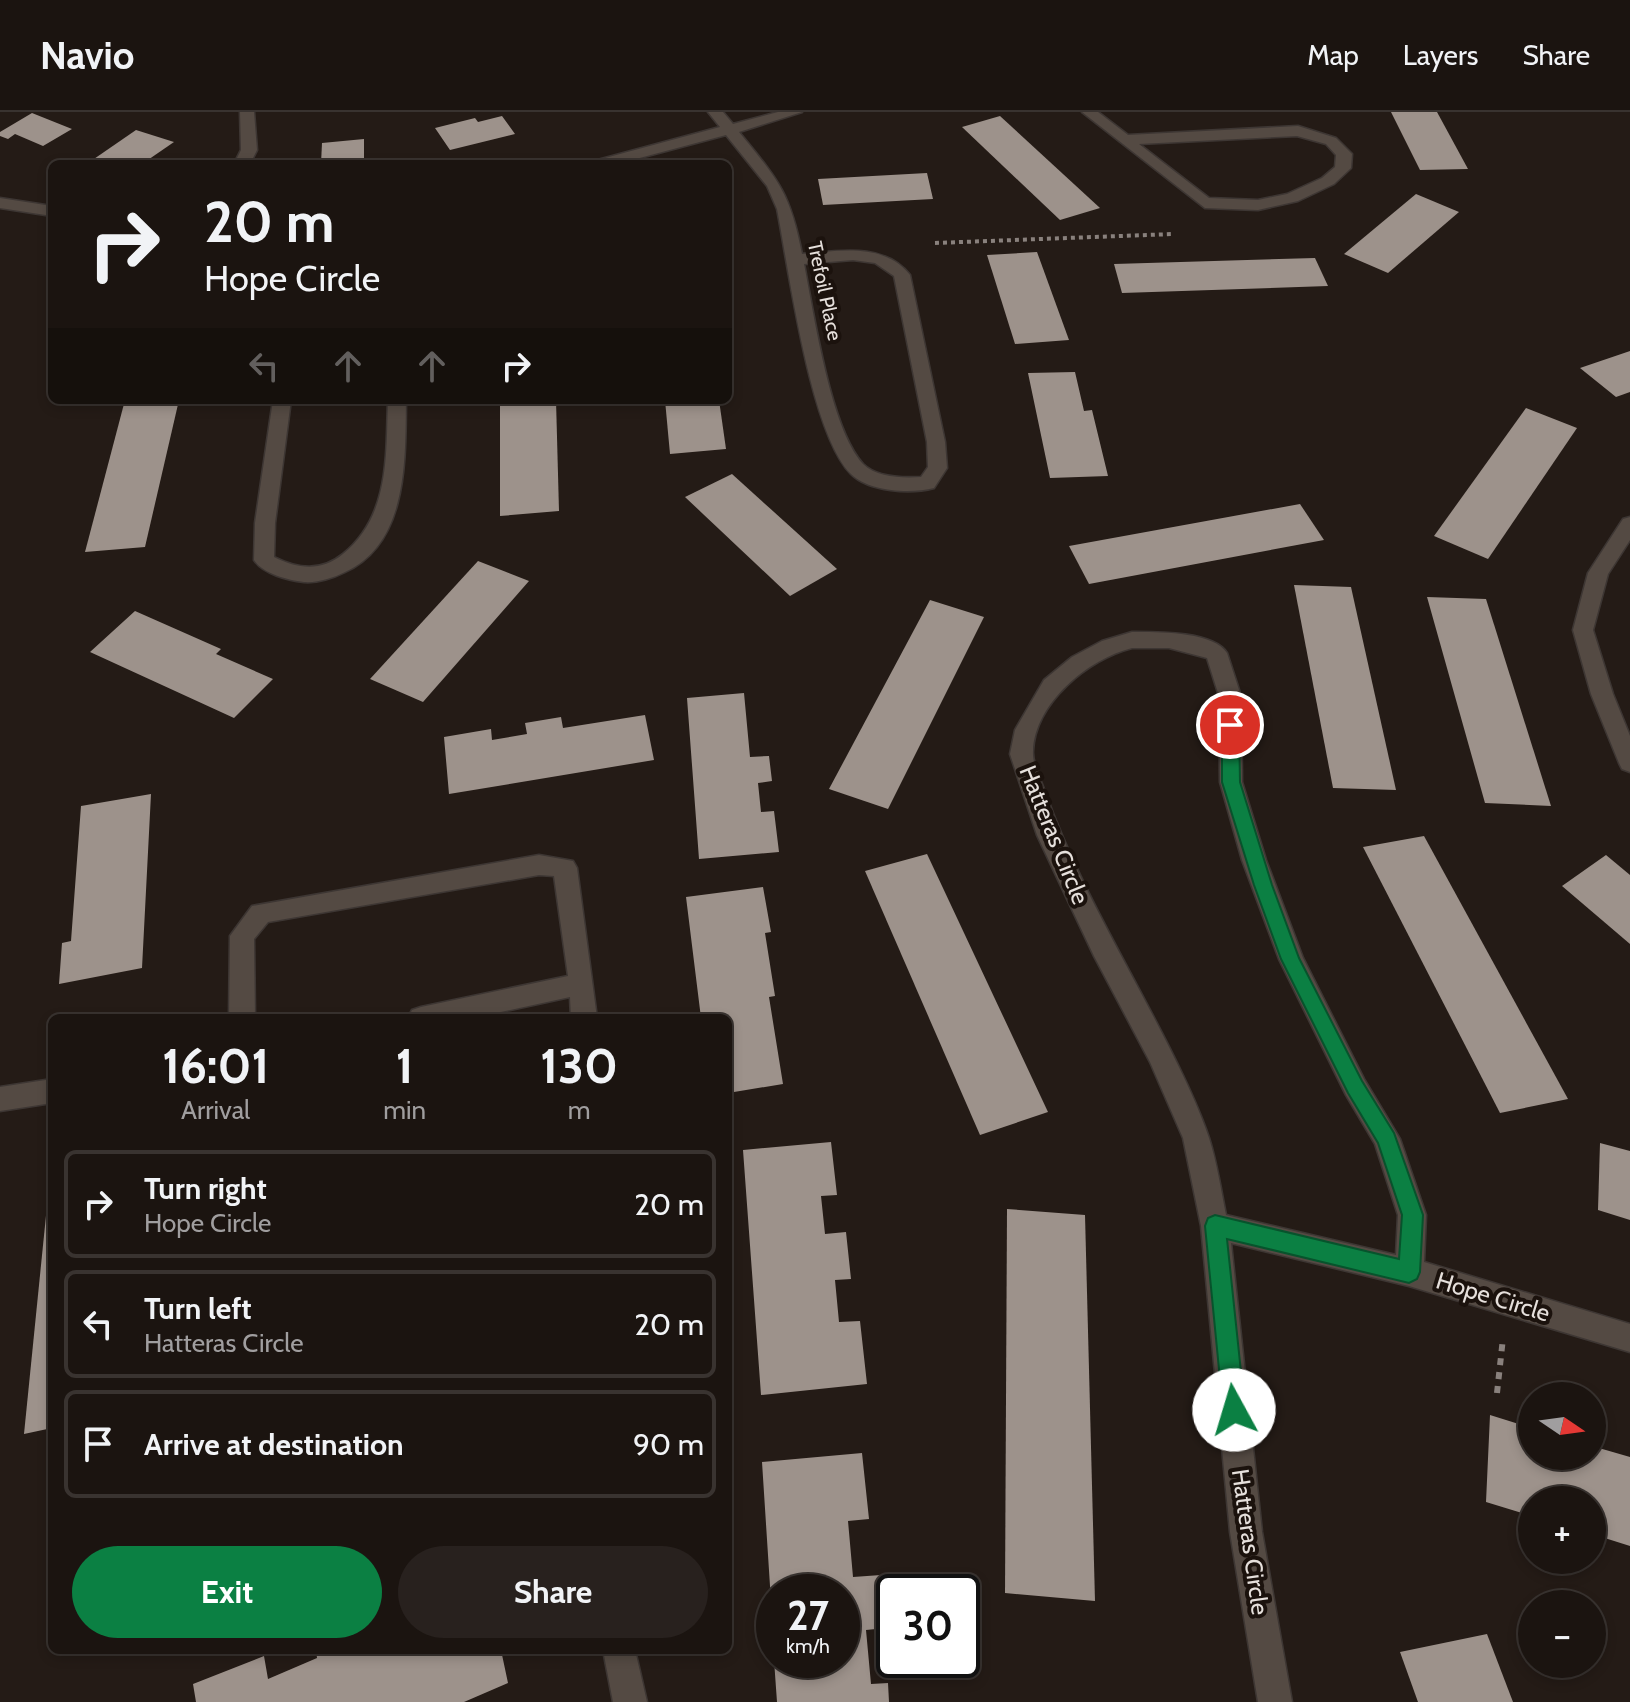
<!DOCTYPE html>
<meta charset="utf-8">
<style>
:root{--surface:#1b1410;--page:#28211e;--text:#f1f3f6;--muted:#a09e9f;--line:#393330;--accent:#0b8043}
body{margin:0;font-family:Cabin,sans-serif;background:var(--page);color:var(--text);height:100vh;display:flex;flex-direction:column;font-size:30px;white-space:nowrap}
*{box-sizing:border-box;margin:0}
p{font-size:26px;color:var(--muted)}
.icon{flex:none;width:44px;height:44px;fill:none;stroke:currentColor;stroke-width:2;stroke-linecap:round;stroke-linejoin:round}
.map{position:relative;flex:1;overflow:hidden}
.sheet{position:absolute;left:48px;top:902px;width:684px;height:640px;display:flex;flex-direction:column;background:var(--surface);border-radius:12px;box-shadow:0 4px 12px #0003,0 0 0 2px var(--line)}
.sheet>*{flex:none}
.hud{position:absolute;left:48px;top:48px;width:684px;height:244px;border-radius:12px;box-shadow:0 4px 12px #0003,0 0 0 2px var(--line);background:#1b1410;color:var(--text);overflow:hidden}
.needle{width:52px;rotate:103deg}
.buttons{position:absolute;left:1518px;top:1270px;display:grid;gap:16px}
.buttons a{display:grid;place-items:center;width:88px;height:88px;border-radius:50%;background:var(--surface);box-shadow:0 4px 12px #0003,0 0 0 2px var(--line);font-size:40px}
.speed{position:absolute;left:756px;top:1462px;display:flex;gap:16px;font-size:40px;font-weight:700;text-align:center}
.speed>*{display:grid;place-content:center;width:104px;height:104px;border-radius:50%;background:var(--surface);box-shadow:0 4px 12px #0003,0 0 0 2px var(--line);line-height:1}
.speed small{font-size:20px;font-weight:400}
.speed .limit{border:4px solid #111;border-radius:12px;background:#fff;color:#111}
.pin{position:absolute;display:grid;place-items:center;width:68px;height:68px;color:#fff;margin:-34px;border:4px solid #fff;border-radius:50%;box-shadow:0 2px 8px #0007}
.me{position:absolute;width:88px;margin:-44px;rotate:354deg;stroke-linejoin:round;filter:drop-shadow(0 0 6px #0008)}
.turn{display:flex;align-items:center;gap:28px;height:168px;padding:0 24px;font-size:36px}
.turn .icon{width:104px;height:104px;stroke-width:2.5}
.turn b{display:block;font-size:56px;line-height:68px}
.lanes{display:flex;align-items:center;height:76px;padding:0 24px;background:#0003;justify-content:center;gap:40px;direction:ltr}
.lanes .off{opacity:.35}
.eta{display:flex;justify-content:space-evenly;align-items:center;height:136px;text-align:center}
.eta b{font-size:48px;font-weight:800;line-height:56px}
.cta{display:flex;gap:16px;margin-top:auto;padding:16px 24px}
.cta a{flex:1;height:92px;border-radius:48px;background:var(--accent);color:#fff;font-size:32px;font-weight:800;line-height:92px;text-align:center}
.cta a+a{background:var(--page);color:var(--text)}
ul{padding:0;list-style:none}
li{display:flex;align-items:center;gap:24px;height:108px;margin:0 16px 12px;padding:0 8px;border:4px solid var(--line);border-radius:12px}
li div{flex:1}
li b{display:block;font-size:30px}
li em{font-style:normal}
header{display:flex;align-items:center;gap:48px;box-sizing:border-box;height:112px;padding:0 40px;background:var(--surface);border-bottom:2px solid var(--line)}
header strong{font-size:38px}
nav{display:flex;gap:44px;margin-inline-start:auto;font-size:28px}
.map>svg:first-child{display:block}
.building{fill:#9d928b}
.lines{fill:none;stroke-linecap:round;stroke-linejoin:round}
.minor-casing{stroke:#3d3633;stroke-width:3}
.path-far1{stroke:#89817d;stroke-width:4;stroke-dasharray:4 4;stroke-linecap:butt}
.path{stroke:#89817d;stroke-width:6;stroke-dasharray:7 7;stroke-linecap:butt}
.minor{fill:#544a43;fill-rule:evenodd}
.route{fill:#0b8043;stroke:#07532c;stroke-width:2}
.labels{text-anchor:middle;stroke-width:8;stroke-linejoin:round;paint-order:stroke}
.far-street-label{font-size:20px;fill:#e6e0dc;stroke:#1b120d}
.street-label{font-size:24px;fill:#e6e0dc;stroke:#1b120d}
</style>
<header>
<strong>Navio</strong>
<nav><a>Map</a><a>Layers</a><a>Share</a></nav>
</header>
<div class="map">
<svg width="1630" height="1590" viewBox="0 0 1630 1590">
<rect width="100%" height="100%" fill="#241b16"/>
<g class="building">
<polygon points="1391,0 1437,0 1468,57 1420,58"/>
<polygon points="32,1 72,17 43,34 15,22 8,27 0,24 0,20"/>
<polygon points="502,4 515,22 450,38 435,16 475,6 478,10"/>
<polygon points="1000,4 1100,96 1060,108 962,15"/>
<polygon points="136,18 174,30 142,52 91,49"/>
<polygon points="364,27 364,52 321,52 322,31"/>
<polygon points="927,61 933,87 823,93 818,67"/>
<polygon points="1416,82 1459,100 1388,161 1344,142"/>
<polygon points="1037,140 1069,228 1015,232 987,143"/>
<polygon points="1315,146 1328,174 1122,181 1114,152"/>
<polygon points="52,164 52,251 48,252 49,165"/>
<polygon points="1630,239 1630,280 1616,285 1580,256"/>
<polygon points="1075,260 1084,299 1092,298 1108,364 1050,366 1028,261"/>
<polygon points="125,288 179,288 145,435 85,440"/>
<polygon points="500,288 556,288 559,399 500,404"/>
<polygon points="665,288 719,288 726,337 670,342"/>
<polygon points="1526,296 1577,316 1488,447 1434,424"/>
<polygon points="732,362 837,457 790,484 685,385"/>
<polygon points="1300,392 1324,428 1089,472 1069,434"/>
<polygon points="478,449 529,469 423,590 370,567"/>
<polygon points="1294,473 1351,475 1396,678 1333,676"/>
<polygon points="1427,485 1486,487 1551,694 1485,691"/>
<polygon points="930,488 984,505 888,697 829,677"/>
<polygon points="135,499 221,537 216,542 273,567 234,606 90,540"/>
<polygon points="744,581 750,645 769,644 772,669 758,671 761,700 774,699 779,740 699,747 687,586"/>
<polygon points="645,603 654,648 449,682 444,625 491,617 492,628 527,622 525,611 561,605 563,616"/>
<polygon points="151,682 142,856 59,872 62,831 71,829 81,694"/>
<polygon points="1424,724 1568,987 1500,1001 1363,735"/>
<polygon points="927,742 1048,1000 980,1023 865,759"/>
<polygon points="1606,743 1630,763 1630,832 1562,774"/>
<polygon points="763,775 771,820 765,821 775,884 769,885 783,972 728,981 728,906 701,906 686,785"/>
<polygon points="831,1030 837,1083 821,1084 825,1122 846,1120 851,1167 835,1168 839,1210 860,1209 867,1272 761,1283 743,1038"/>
<polygon points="1600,1031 1630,1039 1630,1108 1598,1098"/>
<polygon points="50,1064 52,1316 24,1322"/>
<polygon points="1007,1097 1085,1103 1095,1489 1005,1481"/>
<polygon points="1490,1303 1532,1316 1532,1344 1592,1344 1592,1334 1630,1345 1630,1434 1592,1422 1592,1388 1532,1388 1532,1404 1486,1390"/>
<polygon points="862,1341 869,1407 848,1409 853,1465 881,1463 886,1516 866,1518 871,1572 888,1571 889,1590 777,1590 774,1548 842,1548 842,1480 774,1480 772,1505 762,1350"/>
<polygon points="1487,1522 1513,1590 1418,1590 1400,1540"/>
<polygon points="316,1538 501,1538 508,1571 464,1590 196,1590 193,1572 264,1544 268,1567 317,1546"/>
</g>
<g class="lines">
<defs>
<g id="minor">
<polygon points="240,0 254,0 257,38 250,52 234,52 241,38"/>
<path d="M708,0H723L733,12L778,0H802L739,20C778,68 790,80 802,142C839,139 884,130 910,163L945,330L947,356L934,376C911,382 869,380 851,362C810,321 789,158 777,97L767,74L726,23L617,52H591L594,49L720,15ZM853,148L875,151L894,164L927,330L928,355L921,365C903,366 877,366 863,352C830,316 814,202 804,152Z"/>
<path d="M1082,0H1098L1128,23L1298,14L1336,26L1352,42L1351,56L1334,72L1298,89L1258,98L1205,96ZM1297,24L1326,32L1336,43L1335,55L1322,66L1287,82L1258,88L1209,86L1139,32Z"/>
<polygon points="0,86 52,94 52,104 0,96"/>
<path d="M273,288H291L275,411L274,445C298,457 321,460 343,442C390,404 386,343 388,288H406C405,345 409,431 345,460C333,466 318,471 304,470C288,468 263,462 254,448L255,411Z"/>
<polygon points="1630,405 1630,428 1608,462 1593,518 1613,582 1630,624 1630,660 1622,657 1619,651 1591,582 1573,518 1588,461 1623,407"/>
<path d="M1132,520C1156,520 1213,519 1227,541L1241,584L1242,670L1266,748L1303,846L1364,967L1400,1027L1426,1103L1424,1150L1630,1212V1240L1409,1174L1231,1131L1262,1420L1292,1590H1258L1230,1420L1201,1114L1183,1026L1150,950L1094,844L1037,723L1010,642L1015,618L1044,568L1072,545L1102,529ZM1132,536H1169L1207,546L1219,584L1220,670L1242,748L1279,847L1346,983L1375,1032L1398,1103L1396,1143L1226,1103C1221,1078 1217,1051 1209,1026C1199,996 1184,965 1170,937C1127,851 1077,770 1045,680C1041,668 1032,652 1033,639C1035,591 1088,547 1132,536Z"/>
<polygon points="539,743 573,749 577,756 597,906 571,906 570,885 473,906 408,906 412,898 421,895 568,864 554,764 539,763 268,810 254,827 255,906 229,906 230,824 252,794"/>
<polygon points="52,967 52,991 0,999 0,975"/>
<polygon points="603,1538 635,1538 647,1590 613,1590"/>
</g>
</defs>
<use href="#minor" class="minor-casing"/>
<polyline class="path-far1" points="935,131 1173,122"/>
<polyline class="path" points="1497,1281 1503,1226"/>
<use href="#minor" class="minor"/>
</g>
<polygon class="route" points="1230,606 1239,613 1240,670 1272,773 1299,846 1362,969 1394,1021 1423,1103 1420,1160 1417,1167 1409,1171 1227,1127 1245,1298 1242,1306 1234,1309 1226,1306 1223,1298 1205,1114 1208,1106 1215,1103 1399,1147 1402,1103 1378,1031 1348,981 1281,847 1254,773 1222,670 1222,613"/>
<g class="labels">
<g class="far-street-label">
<text transform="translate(825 179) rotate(78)" y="7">Trefoil Place</text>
</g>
<g class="street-label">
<text transform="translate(1054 723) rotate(68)" y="8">Hatteras Circle</text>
<text transform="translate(1493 1185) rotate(17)" y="8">Hope Circle</text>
<text transform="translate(1250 1430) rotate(82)" y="8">Hatteras Circle</text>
</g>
</g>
</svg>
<div class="buttons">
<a><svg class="needle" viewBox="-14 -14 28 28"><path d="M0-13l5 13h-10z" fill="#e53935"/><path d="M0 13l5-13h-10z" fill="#a09e9f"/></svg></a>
<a>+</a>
<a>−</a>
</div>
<div class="speed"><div>27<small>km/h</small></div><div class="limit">30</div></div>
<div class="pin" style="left:1230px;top:613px;background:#d93025"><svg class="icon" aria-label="arrive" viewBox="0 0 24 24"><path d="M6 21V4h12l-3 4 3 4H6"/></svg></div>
<svg class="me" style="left:1234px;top:1298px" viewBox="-20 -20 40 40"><circle r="19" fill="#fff"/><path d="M0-13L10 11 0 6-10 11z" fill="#0b8043"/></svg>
<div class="hud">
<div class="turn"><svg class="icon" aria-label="right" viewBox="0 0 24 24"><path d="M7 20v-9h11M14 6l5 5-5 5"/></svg><div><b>20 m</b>Hope Circle</div></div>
<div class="lanes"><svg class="icon off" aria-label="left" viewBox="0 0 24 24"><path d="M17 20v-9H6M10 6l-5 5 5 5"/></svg><svg class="icon off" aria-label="ahead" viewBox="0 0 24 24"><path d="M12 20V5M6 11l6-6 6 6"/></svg><svg class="icon off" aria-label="ahead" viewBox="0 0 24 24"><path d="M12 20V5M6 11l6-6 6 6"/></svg><svg class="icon" aria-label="right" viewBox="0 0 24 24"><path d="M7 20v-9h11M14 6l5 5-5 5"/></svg></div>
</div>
<section class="sheet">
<div class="eta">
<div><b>16:01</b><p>Arrival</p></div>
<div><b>1</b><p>min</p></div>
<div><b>130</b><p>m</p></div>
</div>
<ul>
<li><svg class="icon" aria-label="right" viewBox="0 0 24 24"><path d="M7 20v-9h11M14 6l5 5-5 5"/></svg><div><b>Turn right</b><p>Hope Circle</p></div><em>20 m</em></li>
<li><svg class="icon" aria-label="left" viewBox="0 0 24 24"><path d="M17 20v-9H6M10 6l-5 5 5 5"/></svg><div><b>Turn left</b><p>Hatteras Circle</p></div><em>20 m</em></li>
<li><svg class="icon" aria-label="arrive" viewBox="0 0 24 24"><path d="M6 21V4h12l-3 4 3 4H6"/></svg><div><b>Arrive at destination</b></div><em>90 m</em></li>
</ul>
<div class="cta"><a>Exit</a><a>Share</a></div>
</section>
</div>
